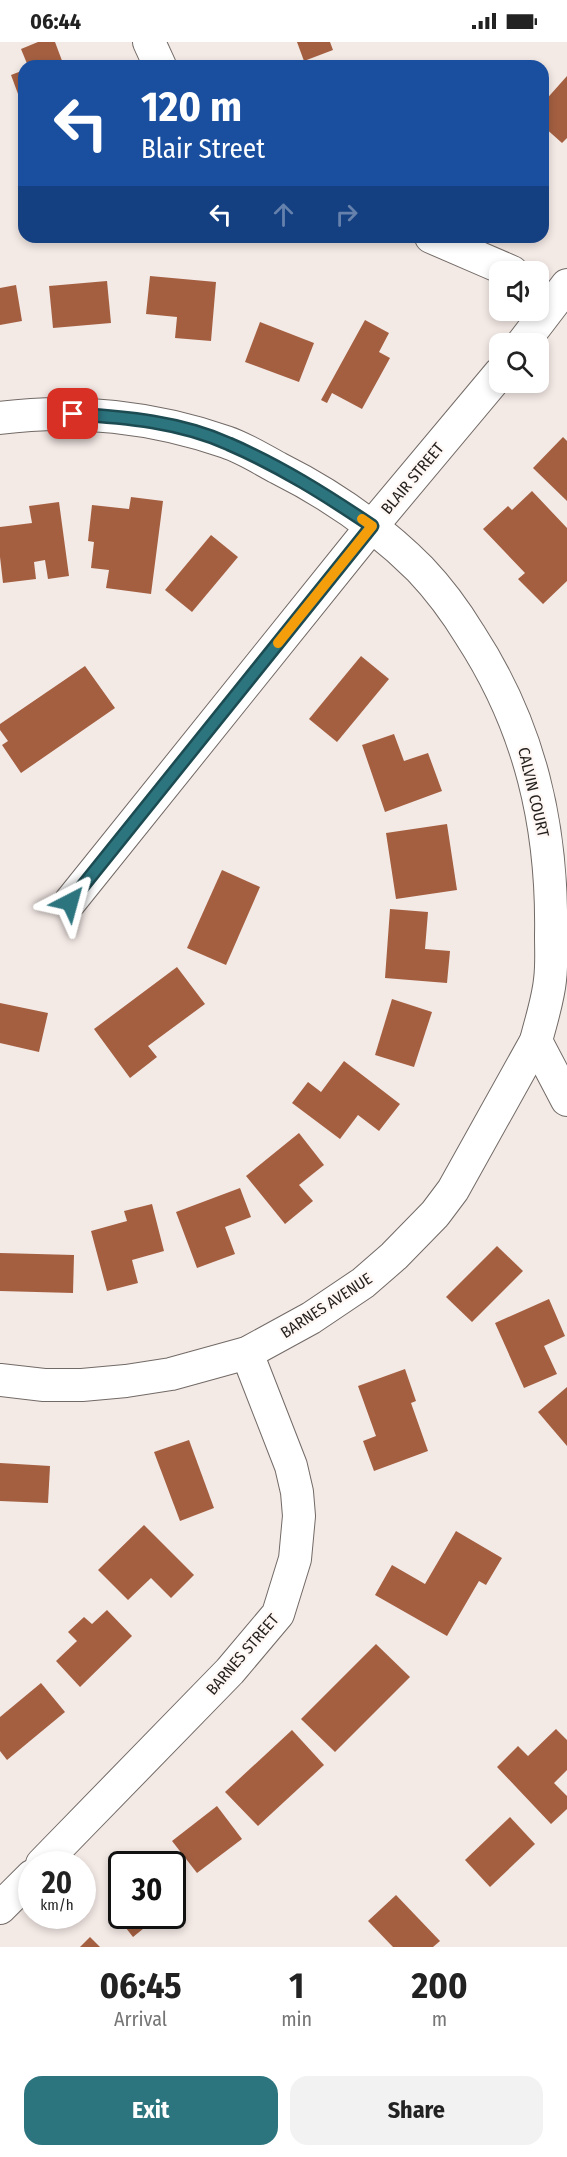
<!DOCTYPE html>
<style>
:root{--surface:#fff;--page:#f2f2f2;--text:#222;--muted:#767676;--accent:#2c747e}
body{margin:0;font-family:"Fira Sans Condensed",sans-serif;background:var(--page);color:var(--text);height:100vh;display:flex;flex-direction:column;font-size:22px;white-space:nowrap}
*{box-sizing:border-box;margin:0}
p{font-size:20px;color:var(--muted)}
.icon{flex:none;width:33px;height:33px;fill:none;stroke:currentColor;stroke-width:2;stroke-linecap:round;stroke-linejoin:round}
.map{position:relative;height:1905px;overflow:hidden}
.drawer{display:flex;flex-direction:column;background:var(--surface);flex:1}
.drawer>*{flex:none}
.banner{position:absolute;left:18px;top:18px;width:531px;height:183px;border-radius:18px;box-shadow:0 3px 9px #0003;background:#1a4fa0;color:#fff;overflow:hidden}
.controls{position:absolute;left:489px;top:219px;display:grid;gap:12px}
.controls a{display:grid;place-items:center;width:60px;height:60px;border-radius:12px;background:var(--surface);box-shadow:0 3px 9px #0003;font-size:30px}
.speed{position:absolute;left:18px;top:1809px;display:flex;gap:12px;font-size:30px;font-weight:700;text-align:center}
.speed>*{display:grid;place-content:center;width:78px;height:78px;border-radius:50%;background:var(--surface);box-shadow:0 3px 9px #0003;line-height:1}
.speed small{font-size:15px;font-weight:400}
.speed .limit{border:3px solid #111;border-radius:9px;background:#fff;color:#111}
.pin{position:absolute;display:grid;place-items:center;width:51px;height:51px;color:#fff;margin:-26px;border-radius:12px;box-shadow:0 3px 9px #0006}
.me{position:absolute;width:66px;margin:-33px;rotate:39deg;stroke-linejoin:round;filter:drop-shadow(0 0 4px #0008)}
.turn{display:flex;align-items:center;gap:21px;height:126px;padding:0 24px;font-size:27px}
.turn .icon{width:78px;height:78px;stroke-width:2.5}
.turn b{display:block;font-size:42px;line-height:51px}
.lanes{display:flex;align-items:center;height:57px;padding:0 24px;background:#0003;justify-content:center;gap:30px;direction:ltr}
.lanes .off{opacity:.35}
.eta{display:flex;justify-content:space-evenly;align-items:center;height:102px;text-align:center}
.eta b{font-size:36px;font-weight:700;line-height:42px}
.action{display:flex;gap:12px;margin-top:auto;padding:12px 24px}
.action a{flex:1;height:69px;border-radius:18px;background:var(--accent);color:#fff;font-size:24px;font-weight:700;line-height:69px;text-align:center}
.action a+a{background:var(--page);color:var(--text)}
.status{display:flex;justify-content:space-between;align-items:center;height:42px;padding:0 30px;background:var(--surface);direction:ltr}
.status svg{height:16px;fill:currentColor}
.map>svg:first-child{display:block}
.building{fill:#a45f41}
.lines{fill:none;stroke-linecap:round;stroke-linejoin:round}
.minor-casing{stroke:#726a66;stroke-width:34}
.minor{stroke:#fff;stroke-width:32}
.route-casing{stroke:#1d4b52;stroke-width:15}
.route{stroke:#2c747e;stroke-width:10}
.slow{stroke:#f59e0b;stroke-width:10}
.labels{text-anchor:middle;stroke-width:4.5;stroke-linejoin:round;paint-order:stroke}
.street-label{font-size:16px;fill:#221f1d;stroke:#fff7f4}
</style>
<div class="status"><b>06:44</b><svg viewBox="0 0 49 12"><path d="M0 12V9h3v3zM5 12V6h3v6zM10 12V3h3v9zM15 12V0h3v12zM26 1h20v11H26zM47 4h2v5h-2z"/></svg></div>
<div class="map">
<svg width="567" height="1905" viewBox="0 0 567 1905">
<rect width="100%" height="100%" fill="#f3e9e5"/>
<g class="building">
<polygon points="38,0 55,0 64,24 28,24 21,7"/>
<polygon points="297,0 330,0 333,8 304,19"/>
<polygon points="24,28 24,68 11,33"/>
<polygon points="567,34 567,96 562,101 543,84 543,61"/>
<polygon points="150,234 216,240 211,299 175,296 177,275 146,272"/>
<polygon points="107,239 111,281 53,286 49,244"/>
<polygon points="16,243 22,279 0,283 0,246"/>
<polygon points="365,278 389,291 379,310 390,316 362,367 332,351 327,361 321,358"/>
<polygon points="260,280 314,301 299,340 245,320"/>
<polygon points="563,395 567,399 567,459 533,426"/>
<polygon points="532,449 567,486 567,539 543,562 518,537 525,531 483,487 508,464 512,468"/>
<polygon points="131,455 163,459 151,552 106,546 109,528 91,526 94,500 88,499 92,463 129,467"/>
<polygon points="59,460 69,534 48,537 45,518 34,520 36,537 3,541 0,515 0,485 32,481 29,464"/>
<polygon points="211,493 238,515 192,570 165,548"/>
<polygon points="361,614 389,637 337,700 309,677"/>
<polygon points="85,624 115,666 21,731 2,703 8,699 0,688 0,682"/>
<polygon points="394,692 404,719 428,711 442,749 385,770 362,703"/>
<polygon points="447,782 457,848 396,857 386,791"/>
<polygon points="222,828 260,845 226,923 187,906"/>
<polygon points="390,867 428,870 425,907 450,909 447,941 385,936"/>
<polygon points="177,925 205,962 148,1004 157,1015 130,1036 94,987"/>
<polygon points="392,957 432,970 414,1025 375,1013"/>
<polygon points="0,961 48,971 39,1010 0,1001"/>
<polygon points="344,1019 400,1062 379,1089 358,1073 340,1097 292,1061 308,1040 321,1050"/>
<polygon points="299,1091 324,1123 299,1143 313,1159 285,1182 246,1134"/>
<polygon points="240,1146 251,1175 225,1185 235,1212 197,1226 176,1170"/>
<polygon points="152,1162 164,1209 132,1218 138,1241 107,1249 91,1189 127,1179 124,1169"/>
<polygon points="497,1204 523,1229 472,1280 446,1255"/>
<polygon points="0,1211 74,1213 73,1251 0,1249"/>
<polygon points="549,1257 565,1294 544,1304 557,1332 524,1346 495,1281"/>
<polygon points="405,1327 416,1359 411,1361 428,1409 374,1429 363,1399 376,1394 358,1344"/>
<polygon points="567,1345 567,1404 538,1370"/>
<polygon points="189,1398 214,1466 180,1479 154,1410"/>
<polygon points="0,1421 50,1424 48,1461 0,1459"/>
<polygon points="144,1483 194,1533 171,1556 151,1536 128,1558 98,1528"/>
<polygon points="456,1489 502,1516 486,1543 479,1539 447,1594 375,1553 392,1523 425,1542"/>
<polygon points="107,1568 132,1594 80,1645 56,1619 77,1599 68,1590 84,1575 92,1582"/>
<polygon points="376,1602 410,1635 335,1710 301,1677"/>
<polygon points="41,1641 65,1670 7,1718 0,1709 0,1675"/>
<polygon points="556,1687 567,1698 567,1728 554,1741 567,1754 567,1767 551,1782 497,1725 518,1704 528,1714"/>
<polygon points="292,1688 324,1723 258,1784 225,1750"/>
<polygon points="217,1764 242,1797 197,1831 172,1799"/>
<polygon points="510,1775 535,1802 490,1845 465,1818"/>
<polygon points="172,1843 182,1855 172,1863"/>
<polygon points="396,1853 440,1899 433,1905 393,1905 368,1879"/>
<polygon points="122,1858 122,1874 159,1874 133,1895 111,1867"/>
<polygon points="90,1895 100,1905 80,1905"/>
</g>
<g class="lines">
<defs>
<g id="minor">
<polyline points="149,0 160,24"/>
<polyline points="431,195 512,230"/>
<polyline points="522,302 567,243"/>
<path d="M0,376C75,366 154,375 226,400C244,406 261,417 278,426C330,452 379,486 420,527C439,547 456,570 470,593C530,685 553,784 551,894C551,908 552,923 550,938C548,958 541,979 536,999L567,1058"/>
<polyline points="70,860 372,484 500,331"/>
<polyline points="0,1338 44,1343 82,1343 126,1339 171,1332 247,1311 311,1276 363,1241 394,1214 435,1172 453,1148 536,999"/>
<polyline points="42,1822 230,1629 278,1572 295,1517 299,1474 297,1450 291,1424 247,1311"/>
<polyline points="0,1866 32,1834"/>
</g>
</defs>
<use href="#minor" class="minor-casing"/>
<use href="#minor" class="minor"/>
</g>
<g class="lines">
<defs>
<path id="route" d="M70,860L372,484C326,453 280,424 229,402C181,380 125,375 73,372"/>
</defs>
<use href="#route" class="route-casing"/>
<use href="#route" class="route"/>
<polyline class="slow" points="278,601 372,484 362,477"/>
</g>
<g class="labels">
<g class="street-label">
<text transform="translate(412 436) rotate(-50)" y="6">BLAIR STREET</text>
<text transform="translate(534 750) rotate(77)" y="6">CALVIN COURT</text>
<text transform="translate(326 1263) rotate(-33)" y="6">BARNES AVENUE</text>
<text transform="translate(242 1612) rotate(-49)" y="6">BARNES STREET</text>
</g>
</g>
</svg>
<div class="controls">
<a><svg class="icon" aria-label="sound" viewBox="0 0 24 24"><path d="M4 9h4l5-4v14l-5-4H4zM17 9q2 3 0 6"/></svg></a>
<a><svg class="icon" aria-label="search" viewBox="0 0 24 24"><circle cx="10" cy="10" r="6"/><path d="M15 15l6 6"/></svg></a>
</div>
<div class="speed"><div>20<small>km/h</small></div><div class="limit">30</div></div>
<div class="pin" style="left:73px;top:372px;background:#d93025"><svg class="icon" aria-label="arrive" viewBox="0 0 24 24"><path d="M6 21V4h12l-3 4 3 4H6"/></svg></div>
<svg class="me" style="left:70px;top:860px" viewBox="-20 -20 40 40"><path d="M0-17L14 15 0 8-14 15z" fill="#2c747e" stroke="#fff" stroke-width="4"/></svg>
<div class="banner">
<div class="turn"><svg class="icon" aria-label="left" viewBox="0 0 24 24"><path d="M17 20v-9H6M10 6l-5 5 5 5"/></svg><div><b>120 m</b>Blair Street</div></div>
<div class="lanes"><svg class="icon" aria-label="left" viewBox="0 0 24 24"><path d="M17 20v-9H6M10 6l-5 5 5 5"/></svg><svg class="icon off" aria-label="ahead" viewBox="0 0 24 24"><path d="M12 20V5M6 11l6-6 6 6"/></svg><svg class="icon off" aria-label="right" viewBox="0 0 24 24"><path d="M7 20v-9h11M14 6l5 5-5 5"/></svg></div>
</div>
</div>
<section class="drawer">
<div class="eta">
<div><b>06:45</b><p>Arrival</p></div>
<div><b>1</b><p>min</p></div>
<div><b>200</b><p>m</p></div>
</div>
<div class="action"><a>Exit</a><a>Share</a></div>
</section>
